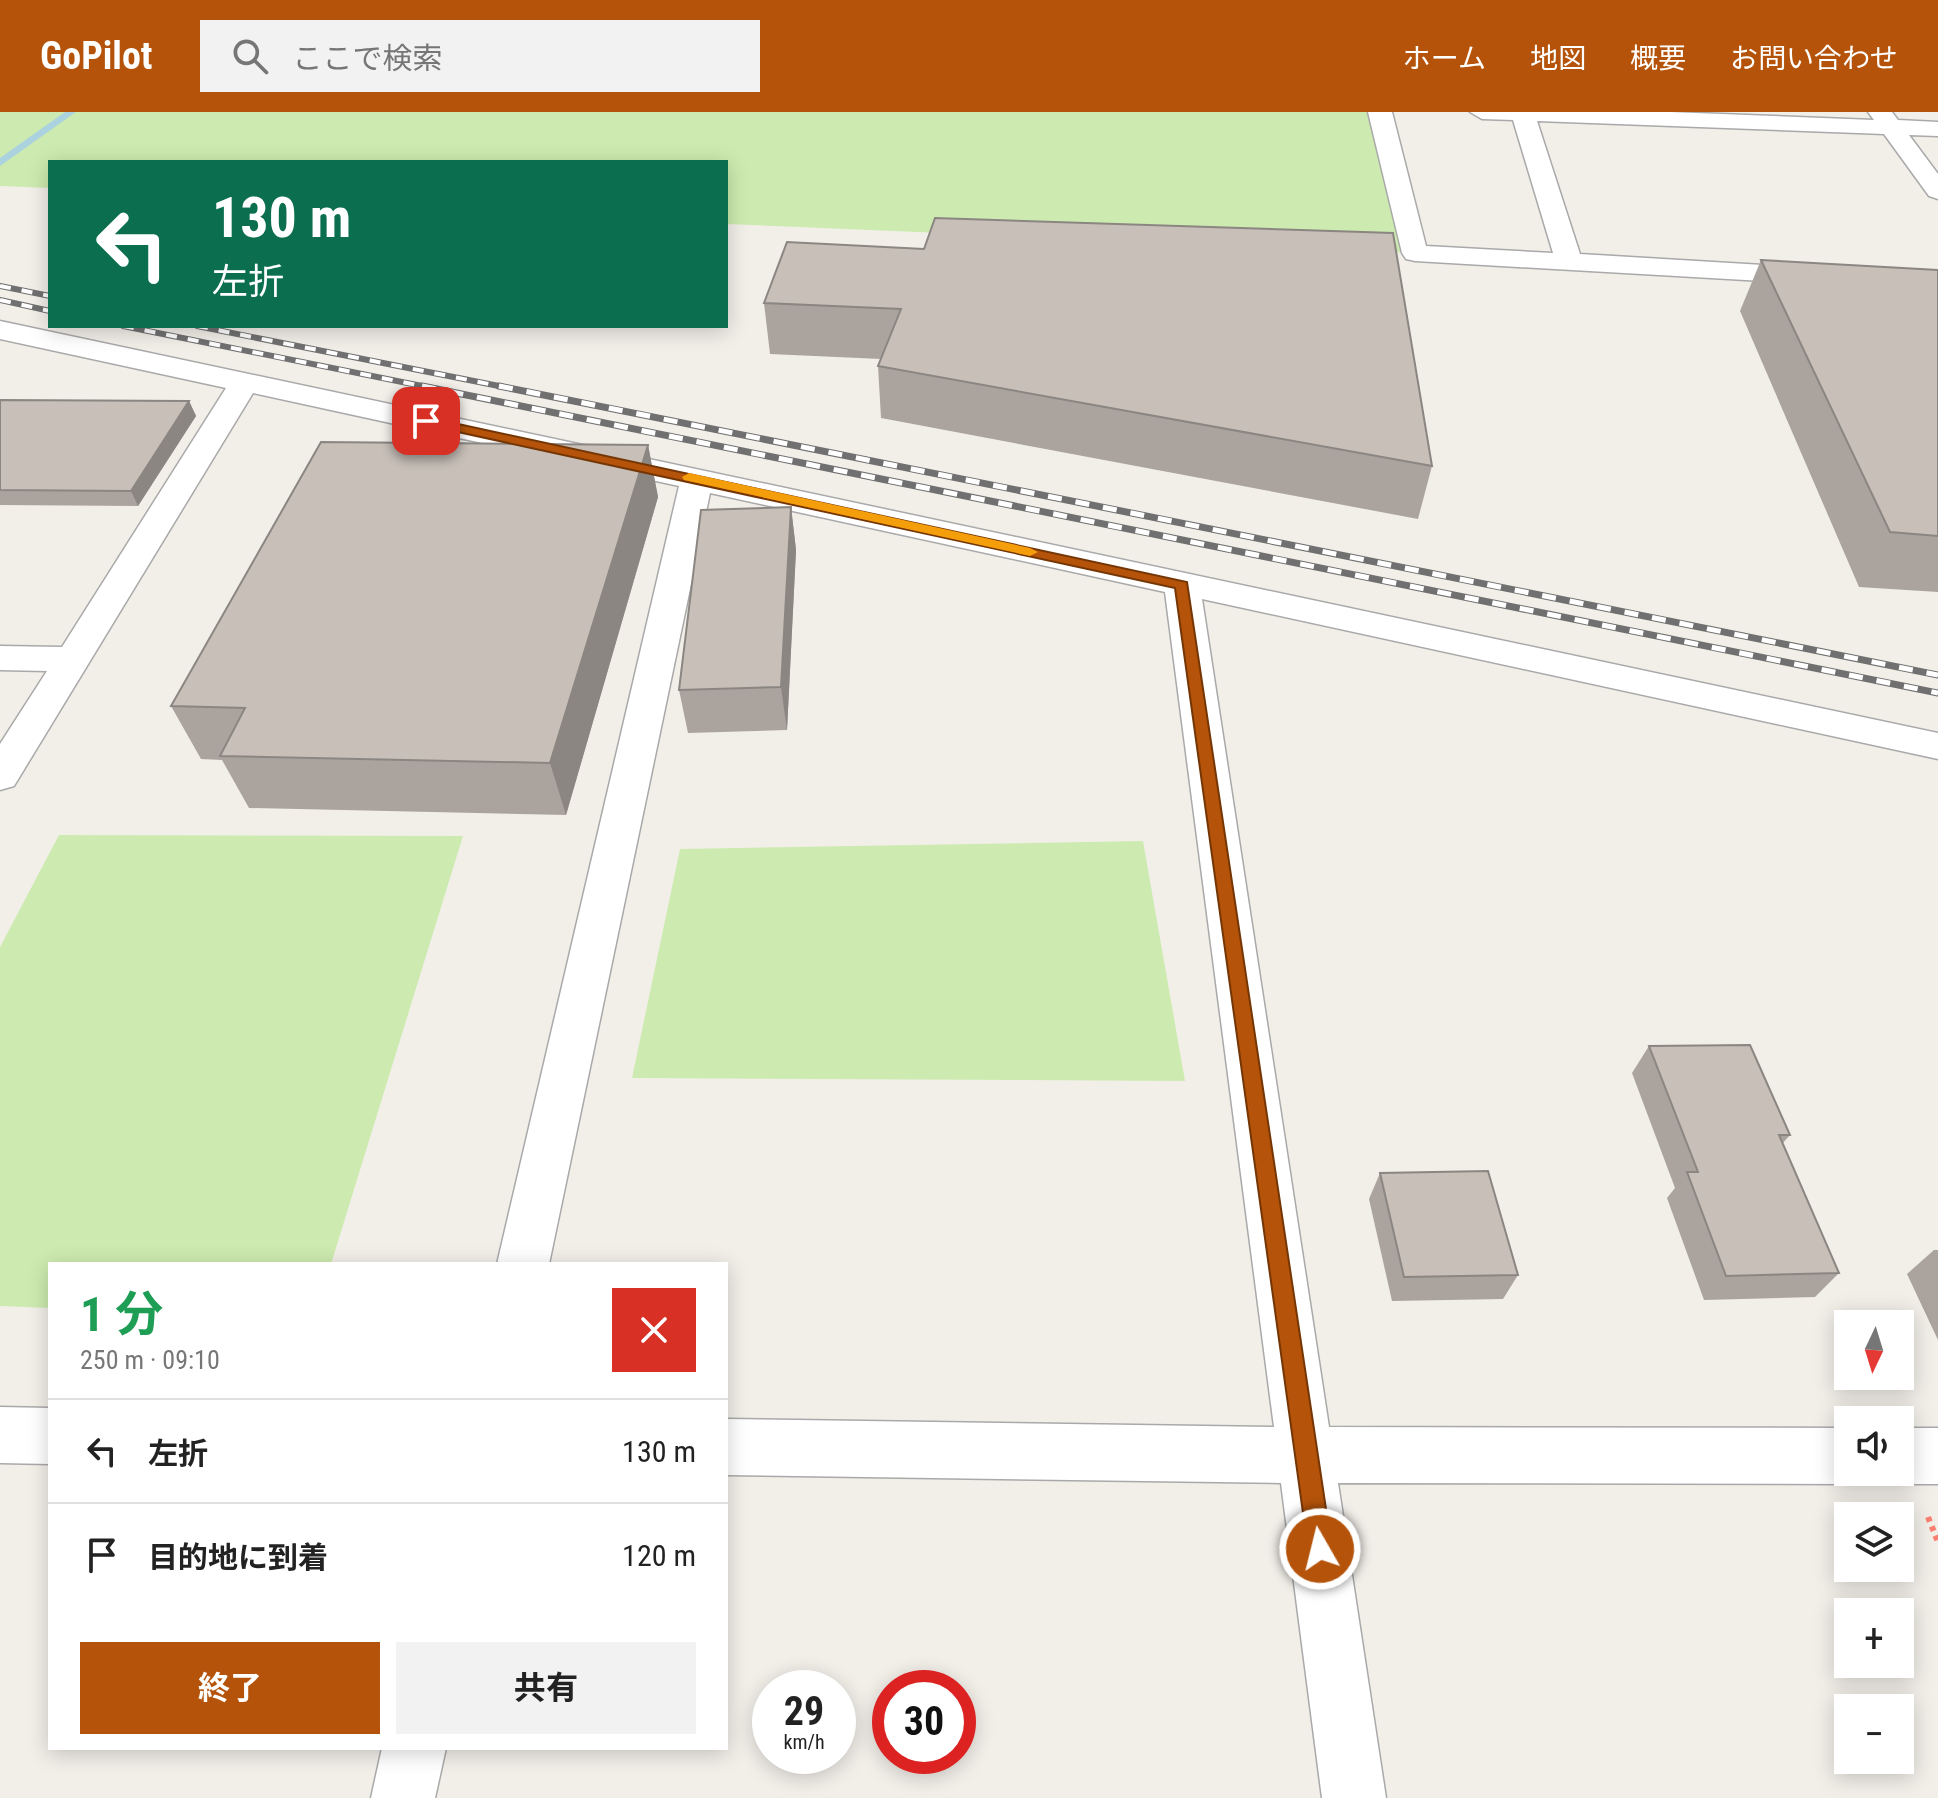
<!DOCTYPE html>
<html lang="ja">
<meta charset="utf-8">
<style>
:root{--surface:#fff;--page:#f2f2f2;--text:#222;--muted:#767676;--line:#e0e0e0;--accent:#b45309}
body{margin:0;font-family:"Roboto Condensed","Noto Sans JP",sans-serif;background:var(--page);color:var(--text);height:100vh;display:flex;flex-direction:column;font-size:30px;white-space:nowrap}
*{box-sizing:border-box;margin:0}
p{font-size:26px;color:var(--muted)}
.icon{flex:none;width:44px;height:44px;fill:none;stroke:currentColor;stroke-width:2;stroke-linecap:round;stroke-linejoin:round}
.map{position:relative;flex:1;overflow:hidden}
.sheet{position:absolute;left:48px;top:1150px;width:680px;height:488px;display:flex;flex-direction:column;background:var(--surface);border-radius:0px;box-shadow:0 4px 20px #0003}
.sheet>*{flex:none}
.top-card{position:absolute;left:48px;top:48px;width:680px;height:168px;border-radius:0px;box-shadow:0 4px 20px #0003;background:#0b6e4f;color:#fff;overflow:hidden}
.needle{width:52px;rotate:184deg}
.controls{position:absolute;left:1834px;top:1198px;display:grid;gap:16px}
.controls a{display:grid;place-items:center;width:80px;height:80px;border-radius:0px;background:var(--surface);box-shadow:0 4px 20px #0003;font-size:40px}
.speed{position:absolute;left:752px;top:1558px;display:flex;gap:16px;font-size:40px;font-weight:700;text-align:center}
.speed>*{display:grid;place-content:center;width:104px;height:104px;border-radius:50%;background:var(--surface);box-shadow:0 4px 20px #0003;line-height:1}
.speed small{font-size:20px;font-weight:400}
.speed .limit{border:12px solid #d22;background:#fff;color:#111}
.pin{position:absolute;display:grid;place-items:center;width:68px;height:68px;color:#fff;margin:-34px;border-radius:16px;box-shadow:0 4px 12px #0006}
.me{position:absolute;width:88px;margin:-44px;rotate:352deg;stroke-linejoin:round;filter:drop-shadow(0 0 6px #0008)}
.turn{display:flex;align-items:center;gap:28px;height:168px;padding:0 32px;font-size:36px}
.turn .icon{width:104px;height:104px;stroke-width:2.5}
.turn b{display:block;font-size:56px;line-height:68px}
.round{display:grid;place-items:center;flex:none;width:84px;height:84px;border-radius:0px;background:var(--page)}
.summary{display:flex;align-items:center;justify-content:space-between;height:136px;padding:0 32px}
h1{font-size:48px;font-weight:700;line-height:60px;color:#1e9e55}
.cta{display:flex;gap:16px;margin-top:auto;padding:16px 32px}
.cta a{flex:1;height:92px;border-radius:0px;background:var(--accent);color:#fff;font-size:32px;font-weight:700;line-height:92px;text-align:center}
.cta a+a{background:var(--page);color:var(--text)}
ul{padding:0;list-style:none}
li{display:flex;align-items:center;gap:24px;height:104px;padding:0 32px;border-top:2px solid var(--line)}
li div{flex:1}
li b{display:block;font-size:30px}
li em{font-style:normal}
header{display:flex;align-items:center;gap:48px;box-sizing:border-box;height:112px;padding:0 40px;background:var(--accent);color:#fff}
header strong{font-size:38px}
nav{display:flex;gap:44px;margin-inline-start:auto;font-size:28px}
.search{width:560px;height:72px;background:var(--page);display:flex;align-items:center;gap:20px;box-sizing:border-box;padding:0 28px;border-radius:0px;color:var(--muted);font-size:30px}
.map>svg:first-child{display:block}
.grass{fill:#cdebb0}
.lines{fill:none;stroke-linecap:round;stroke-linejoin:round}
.stream{fill:#aad3df;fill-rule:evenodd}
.minor-casing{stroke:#a9a9a9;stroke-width:3}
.path{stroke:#fa8072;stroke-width:6;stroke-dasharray:5 5;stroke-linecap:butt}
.minor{fill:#fff;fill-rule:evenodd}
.rail-far1-casing{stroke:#707070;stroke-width:6}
.rail-casing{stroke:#707070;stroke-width:7}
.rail-far1{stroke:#fff;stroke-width:4;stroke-dasharray:11;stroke-linecap:butt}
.rail{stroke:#fff;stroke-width:5;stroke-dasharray:14;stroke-linecap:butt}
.wall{fill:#aba49e}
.shaded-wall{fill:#8b8681}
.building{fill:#c7bfb8;stroke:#8b8681;stroke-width:2}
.route{fill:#b45309;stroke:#753606;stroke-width:2}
.slow{fill:#f59e0b}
</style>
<header>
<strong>GoPilot</strong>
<div class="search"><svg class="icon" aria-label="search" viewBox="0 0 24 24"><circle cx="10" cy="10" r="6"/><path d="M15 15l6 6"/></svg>ここで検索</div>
<nav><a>ホーム</a><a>地図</a><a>概要</a><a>お問い合わせ</a></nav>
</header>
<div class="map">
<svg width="1938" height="1686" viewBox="0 0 1938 1686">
<rect width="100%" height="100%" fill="#f2efe9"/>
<g class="grass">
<polygon points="0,0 1380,0 1415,141 726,112 726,50 50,50 50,76 0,74"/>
<polygon points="59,723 463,724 331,1152 50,1152 50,1196 0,1194 0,835"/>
<polygon points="1143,729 1185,969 632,966 680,737"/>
</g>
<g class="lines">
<polygon class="stream" points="65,0 76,0 0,54 0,46"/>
<defs>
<g id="minor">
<polygon points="1368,0 1392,0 1426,134 1553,141 1513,8 1482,7 1470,0 1670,0 1874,8 1868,0 1892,0 1898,8 1938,10 1938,24 1909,23 1938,62 1938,87 1929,84 1884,22 1537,9 1580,142 1815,156 1825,158 1829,164 1825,170 1815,172 1415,149 1406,147 1402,141"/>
<polygon points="0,209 1938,621 1938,647 1202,487 1329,1315 1848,1316 1848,1360 1870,1360 1868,1364 1848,1372 1338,1371 1386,1686 1322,1686 1281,1371 726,1363 726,1307 1274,1315 1165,480 710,381 549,1152 497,1152 679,374 253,281 14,674 0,678 0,632 47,559 0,558 0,534 62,535 226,276 0,227"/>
<polygon points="0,1295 50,1296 50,1352 0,1351"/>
<polygon points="1900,1316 1938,1316 1938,1372 1900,1372 1880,1364 1878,1360 1900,1360"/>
<polygon points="382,1636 446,1636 435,1686 371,1686"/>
</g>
</defs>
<use href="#minor" class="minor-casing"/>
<polyline class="path" points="1928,1405 1938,1430"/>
<use href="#minor" class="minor"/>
<defs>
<g id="rail-far1">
<polyline points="0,174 50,184"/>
<polyline points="0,188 50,199"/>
<polyline points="123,214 432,276"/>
<polyline points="197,214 509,276"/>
</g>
<g id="rail">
<polyline points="422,274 1938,581"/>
<polyline points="499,274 1938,563"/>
</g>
</defs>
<use href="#rail-far1" class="rail-far1-casing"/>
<use href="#rail" class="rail-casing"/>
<use href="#rail-far1" class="rail-far1"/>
<use href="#rail" class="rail"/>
</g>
<g class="wall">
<polygon points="787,130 1432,354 1418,407 881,306 878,254 881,247 770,242 764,191"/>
<polygon points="1761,148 1938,158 1938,480 1859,475 1740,199"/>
<polygon points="0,288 189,289 196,304 138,394 0,393"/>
<polygon points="648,333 658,385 566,703 249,696 222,648 201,647 171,594"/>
<polygon points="791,395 796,438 787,618 688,621 679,578"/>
<polygon points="1649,934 1790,1023 1782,1032 1839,1161 1815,1185 1704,1188 1667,1086 1675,1076 1632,961"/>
<polygon points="1380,1061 1518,1163 1503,1187 1392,1189 1369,1087"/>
<polygon points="1934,1138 1938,1138 1938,1228 1907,1162"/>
</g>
<g class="shaded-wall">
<polygon points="189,289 196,304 138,394 131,379"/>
<polygon points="648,333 658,385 566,703 550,651"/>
<polygon points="791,395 796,438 787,618 781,575"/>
</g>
<g class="building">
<polygon points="935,106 1393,121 1432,354 878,254 901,197 764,191 787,130 924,137"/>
<polygon points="1761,148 1938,158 1938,424 1890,420"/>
<polygon points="0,288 189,289 131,379 0,378"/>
<polygon points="321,330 648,333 550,651 220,644 245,596 171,594"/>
<polygon points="791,395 781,575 679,578 701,398"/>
<polygon points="1750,933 1790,1023 1779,1023 1839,1161 1726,1164 1687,1060 1698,1060 1649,934"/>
<polygon points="1488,1059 1518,1163 1404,1165 1380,1061"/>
</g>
<polygon class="route" points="426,305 1187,470 1332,1437 1329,1445 1320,1449 1312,1445 1308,1437 1175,476 421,312 421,306"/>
<polygon class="slow" points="689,361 1030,436 1038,440 1030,444 684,368 682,365"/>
</svg>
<div class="controls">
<a><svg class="needle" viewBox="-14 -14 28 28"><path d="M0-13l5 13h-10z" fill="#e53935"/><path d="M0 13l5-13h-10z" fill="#767676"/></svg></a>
<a><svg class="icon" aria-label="sound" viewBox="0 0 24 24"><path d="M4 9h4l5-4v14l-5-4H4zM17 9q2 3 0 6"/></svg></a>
<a><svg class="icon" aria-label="layers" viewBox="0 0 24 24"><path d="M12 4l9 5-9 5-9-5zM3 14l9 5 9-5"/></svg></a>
<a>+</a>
<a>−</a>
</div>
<div class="speed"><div>29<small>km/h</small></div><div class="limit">30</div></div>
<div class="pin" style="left:426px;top:309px;background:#d93025"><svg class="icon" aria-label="arrive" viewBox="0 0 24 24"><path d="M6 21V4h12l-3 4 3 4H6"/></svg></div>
<svg class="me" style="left:1320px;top:1437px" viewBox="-20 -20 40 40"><circle r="17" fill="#b45309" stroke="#fff" stroke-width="3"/><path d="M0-11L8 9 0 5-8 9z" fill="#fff"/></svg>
<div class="top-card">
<div class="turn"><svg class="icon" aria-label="left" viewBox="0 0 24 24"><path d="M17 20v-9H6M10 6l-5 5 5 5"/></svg><div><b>130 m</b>左折</div></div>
</div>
<section class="sheet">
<div class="summary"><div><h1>1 分</h1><p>250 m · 09:10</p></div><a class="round" style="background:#d93025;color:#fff"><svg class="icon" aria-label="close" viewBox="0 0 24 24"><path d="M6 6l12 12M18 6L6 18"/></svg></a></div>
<ul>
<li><svg class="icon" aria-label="left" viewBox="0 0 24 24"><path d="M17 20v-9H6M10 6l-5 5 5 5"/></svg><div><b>左折</b></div><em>130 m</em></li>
<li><svg class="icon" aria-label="arrive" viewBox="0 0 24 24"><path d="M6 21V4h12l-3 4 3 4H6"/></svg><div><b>目的地に到着</b></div><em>120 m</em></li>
</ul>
<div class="cta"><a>終了</a><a>共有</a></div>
</section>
</div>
